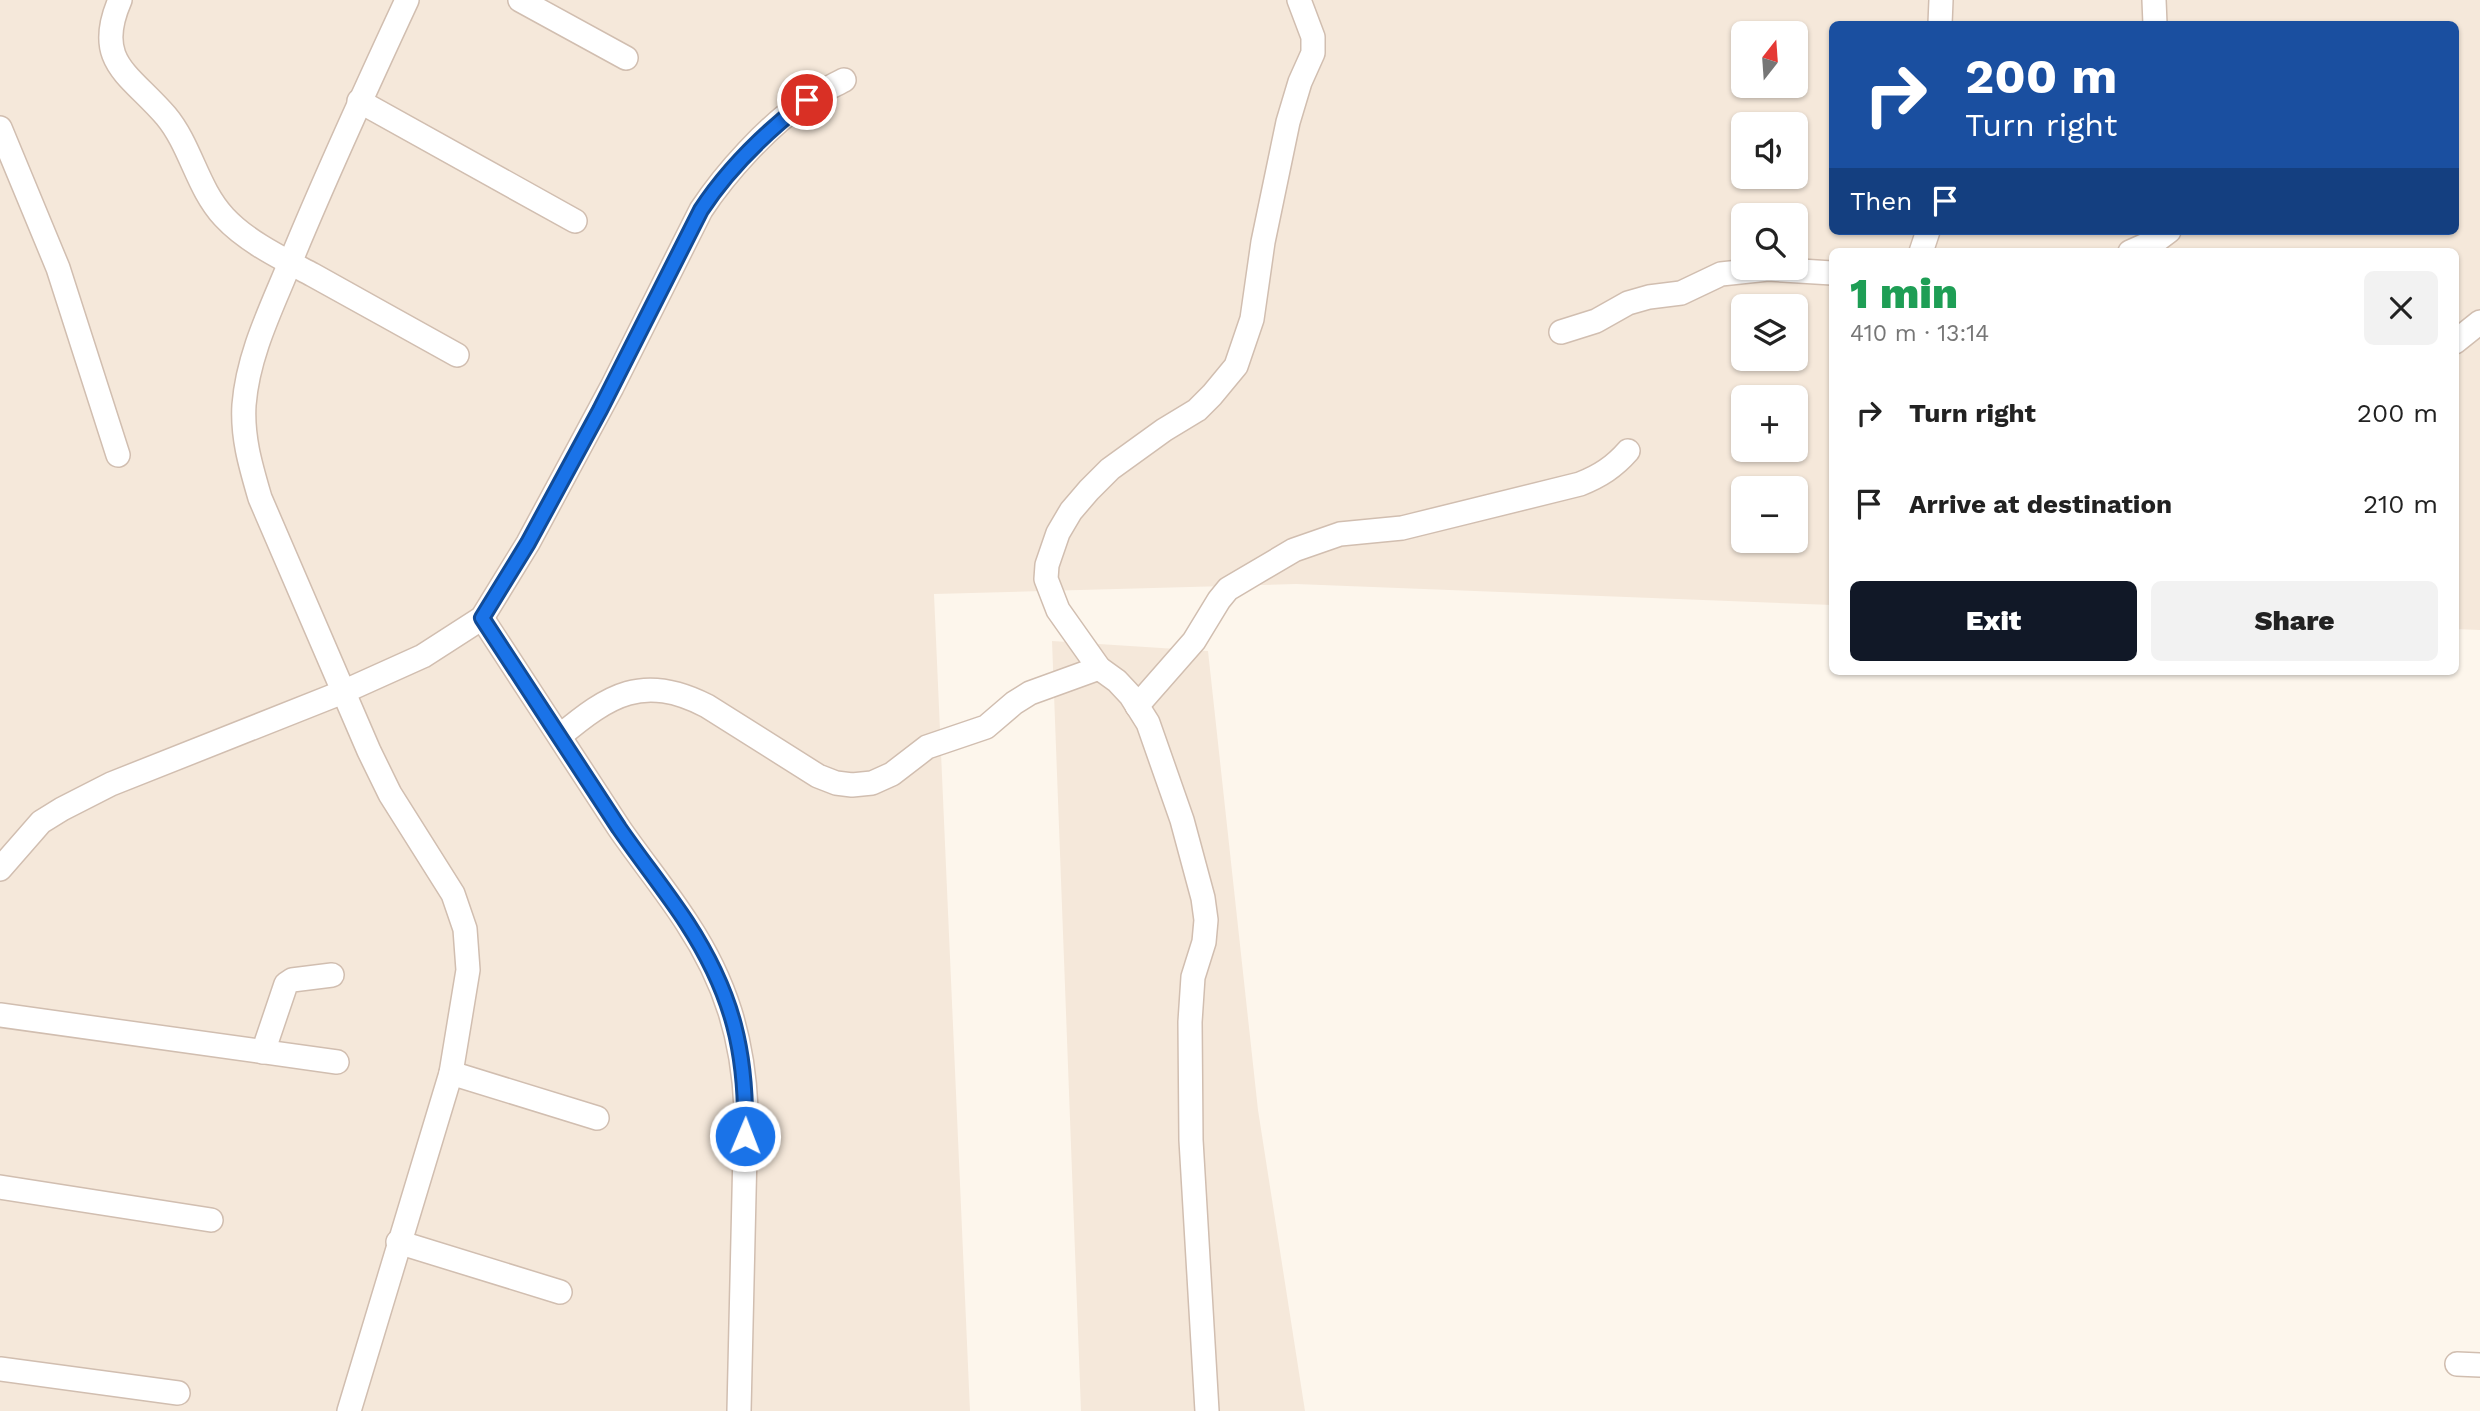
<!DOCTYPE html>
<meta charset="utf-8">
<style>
:root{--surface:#fff;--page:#f2f2f2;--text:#222;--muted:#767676;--accent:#111827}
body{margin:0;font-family:"Work Sans",sans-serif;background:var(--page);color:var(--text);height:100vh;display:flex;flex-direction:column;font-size:26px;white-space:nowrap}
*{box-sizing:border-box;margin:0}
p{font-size:23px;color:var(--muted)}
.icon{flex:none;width:38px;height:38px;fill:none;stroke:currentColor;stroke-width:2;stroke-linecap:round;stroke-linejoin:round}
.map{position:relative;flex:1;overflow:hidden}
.sheet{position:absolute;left:1829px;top:248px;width:630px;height:427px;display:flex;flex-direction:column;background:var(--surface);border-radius:10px;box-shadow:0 2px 5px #0004}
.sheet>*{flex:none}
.top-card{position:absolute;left:1829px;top:21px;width:630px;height:214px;border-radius:10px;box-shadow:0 2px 5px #0004;background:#1a4fa0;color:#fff;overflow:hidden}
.needle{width:46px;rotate:17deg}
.controls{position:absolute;left:1731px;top:21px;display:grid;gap:14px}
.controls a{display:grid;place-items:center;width:77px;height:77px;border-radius:10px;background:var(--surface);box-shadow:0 2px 5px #0004;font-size:35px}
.pin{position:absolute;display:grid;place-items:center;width:60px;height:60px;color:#fff;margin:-30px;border:4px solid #fff;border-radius:50%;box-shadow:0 2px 7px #0007}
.me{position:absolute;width:77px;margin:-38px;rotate:1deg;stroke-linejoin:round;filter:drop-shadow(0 0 5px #0008)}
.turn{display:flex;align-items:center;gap:24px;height:147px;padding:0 21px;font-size:32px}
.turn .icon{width:91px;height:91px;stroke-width:2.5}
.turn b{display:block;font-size:49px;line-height:60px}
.then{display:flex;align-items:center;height:66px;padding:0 21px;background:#0003;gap:14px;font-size:26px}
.round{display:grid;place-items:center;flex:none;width:74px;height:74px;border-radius:10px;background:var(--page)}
.headline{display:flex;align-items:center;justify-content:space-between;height:119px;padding:0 21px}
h1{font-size:42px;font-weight:800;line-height:52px;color:#1e9e55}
.cta{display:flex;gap:14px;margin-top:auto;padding:14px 21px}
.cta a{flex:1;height:80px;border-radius:10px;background:var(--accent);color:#fff;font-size:28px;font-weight:800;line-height:80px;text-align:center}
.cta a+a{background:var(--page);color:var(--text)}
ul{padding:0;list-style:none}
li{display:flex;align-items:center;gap:21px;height:91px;padding:0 21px}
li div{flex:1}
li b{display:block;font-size:26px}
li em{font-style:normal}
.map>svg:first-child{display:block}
.residential{fill:#f5e8da;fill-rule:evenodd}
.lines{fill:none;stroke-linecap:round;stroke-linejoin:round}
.street-casing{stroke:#d1beb0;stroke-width:26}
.street{stroke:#fff;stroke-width:23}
.route-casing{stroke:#114b97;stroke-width:18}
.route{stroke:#1a73e8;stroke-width:12}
</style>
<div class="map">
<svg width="2480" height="1411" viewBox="0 0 2480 1411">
<rect width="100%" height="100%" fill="#fdf6ec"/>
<g class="residential">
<path d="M0,0H2480V630L2455,629V252H1832V605L1296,584L934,594L970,1411H0ZM1832,24H2455V231H1832ZM1743,33H1796V86H1743ZM1743,124H1796V177H1743ZM1743,215H1796V268H1743ZM1743,306H1796V359H1743ZM1743,397H1796V450H1743ZM1743,488H1796V541H1743Z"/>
<polygon points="1052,641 1208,651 1258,1110 1305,1411 1081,1411"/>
</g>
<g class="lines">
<defs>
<g id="street">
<path d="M120,0C93,62 130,74 166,116C191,146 197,188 224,217C247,242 283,259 313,275C361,302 409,328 457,355"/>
<polyline points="520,0 626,58"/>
<polyline points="2154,0 2155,24"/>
<polyline points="1940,24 1941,0"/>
<polyline points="359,101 575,221"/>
<polyline points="0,128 58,268 118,455"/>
<polyline points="1921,252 1928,231"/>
<polyline points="2130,252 2157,240 2169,231"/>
<polyline points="1561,332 1596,321 1628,303 1649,297 1681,293 1721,274 1768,269 1832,273"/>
<polyline points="2455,342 2480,322"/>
<path d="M482,618C528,688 573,758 619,828C641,860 666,890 687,923C726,982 743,1039 746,1108L739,1411"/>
<path d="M1137,706L1194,641L1219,600L1228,589L1294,550L1340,534L1402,528L1580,484C1600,476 1614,467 1628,451"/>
<path d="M560,736C609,695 643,673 707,706L818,776L836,783L852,785L872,783L892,774L927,747L986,727L1014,703L1030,693L1099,668"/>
<path d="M0,869L41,822L62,809L111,784L343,692L423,656L482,618L528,543L612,387L701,210C726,172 768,126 805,101C817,93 831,87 844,80"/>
<polyline points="0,1015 337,1062"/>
<polyline points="263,1052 286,984 292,980 332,975"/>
<polyline points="451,1073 597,1118"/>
<polyline points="0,1187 211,1220"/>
<polyline points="398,1242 560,1292"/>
<polyline points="2457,1364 2480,1365"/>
<polyline points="0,1369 178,1393"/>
<path d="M349,1411L451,1073L468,970L465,929L453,894L390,794L369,751L260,498C251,467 242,438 244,405C248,353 273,305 292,258C328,171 367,86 407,0"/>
<polyline points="1207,1411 1191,1140 1190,1022 1193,977 1204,942 1206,920 1203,898 1182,820 1148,723 1131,696 1117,681 1099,668 1058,610 1046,579 1047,565 1058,533 1071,511 1089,490 1110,469 1164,430 1197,410 1212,395 1236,366 1252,319 1263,242 1288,122 1300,82 1313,53 1313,37 1299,0"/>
</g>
</defs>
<use href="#street" class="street-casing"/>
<use href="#street" class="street"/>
</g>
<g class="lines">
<defs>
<path id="route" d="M745,1136C747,1053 733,994 687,923C666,891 641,860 619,828C573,758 528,688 482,618L528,543L600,410L701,210C729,167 767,131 807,100"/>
</defs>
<use href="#route" class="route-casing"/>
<use href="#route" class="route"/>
</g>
</svg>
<div class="controls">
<a><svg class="needle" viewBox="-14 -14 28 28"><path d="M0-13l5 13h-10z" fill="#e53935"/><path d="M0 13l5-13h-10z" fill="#767676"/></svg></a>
<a><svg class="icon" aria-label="sound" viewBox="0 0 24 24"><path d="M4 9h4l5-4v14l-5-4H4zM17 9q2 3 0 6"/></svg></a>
<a><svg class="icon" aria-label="search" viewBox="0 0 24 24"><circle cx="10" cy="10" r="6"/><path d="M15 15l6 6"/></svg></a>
<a><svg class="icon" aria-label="layers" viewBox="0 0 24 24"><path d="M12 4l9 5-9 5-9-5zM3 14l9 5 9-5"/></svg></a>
<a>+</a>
<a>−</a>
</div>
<div class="pin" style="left:807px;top:100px;background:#d93025"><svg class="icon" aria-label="arrive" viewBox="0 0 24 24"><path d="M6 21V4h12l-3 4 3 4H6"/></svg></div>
<svg class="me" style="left:745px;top:1136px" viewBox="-20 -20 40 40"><circle r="17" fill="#1a73e8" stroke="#fff" stroke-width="3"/><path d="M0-11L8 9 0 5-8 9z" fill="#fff"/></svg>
<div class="top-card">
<div class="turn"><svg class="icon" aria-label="right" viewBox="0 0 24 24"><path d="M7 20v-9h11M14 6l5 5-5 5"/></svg><div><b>200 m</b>Turn right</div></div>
<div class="then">Then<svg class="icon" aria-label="arrive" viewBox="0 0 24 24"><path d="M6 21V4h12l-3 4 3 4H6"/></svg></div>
</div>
<section class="sheet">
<div class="headline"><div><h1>1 min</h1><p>410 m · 13:14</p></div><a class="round"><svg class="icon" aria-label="close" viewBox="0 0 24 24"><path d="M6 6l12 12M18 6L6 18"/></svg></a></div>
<ul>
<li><svg class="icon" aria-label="right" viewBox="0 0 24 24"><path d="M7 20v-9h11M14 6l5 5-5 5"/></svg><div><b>Turn right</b></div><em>200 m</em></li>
<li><svg class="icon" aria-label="arrive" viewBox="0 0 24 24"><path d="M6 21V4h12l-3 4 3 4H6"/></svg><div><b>Arrive at destination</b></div><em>210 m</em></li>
</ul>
<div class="cta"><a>Exit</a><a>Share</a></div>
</section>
</div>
